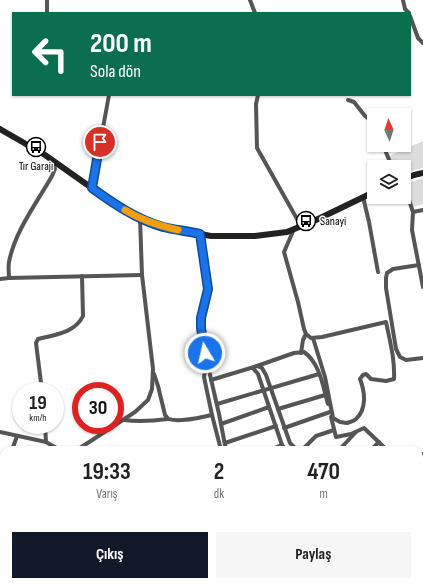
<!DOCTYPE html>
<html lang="tr">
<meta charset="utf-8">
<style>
:root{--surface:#fff;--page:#f6f6f6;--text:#222;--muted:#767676;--accent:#111827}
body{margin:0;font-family:"Sofia Sans Condensed",sans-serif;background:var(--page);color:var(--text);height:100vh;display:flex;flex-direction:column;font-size:15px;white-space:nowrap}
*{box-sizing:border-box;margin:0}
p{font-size:13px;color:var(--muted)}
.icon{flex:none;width:22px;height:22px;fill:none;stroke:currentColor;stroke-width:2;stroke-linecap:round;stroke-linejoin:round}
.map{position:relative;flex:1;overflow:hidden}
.drawer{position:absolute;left:0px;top:446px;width:423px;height:140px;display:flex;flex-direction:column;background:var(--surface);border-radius:12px 12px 0 0;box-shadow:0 1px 3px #0004}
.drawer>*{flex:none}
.top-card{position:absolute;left:12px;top:12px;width:399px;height:84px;border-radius:0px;box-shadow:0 1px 3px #0004;background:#0b6e4f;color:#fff;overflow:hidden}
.needle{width:26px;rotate:357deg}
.controls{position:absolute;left:367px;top:108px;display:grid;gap:8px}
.controls a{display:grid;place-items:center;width:44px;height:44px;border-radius:0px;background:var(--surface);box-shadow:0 1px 3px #0004;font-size:20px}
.speed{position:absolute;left:12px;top:382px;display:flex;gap:8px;font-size:20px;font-weight:700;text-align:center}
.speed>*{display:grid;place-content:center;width:52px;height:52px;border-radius:50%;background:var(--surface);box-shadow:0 1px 3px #0004;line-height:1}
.speed small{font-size:10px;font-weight:400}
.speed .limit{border:6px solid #d22;background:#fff;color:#111}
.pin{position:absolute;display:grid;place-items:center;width:34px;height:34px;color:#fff;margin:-17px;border:2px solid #fff;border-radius:50%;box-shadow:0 1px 4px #0007}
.me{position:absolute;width:44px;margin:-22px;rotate:351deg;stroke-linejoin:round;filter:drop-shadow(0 0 3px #0008)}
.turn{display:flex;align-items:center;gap:14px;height:84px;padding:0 12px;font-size:18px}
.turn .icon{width:52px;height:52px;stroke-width:2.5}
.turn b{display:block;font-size:28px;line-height:34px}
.eta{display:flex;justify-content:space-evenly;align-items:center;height:68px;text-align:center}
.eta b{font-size:24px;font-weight:700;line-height:28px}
.primary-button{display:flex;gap:8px;margin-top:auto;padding:8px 12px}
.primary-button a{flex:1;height:46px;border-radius:0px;background:var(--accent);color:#fff;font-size:16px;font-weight:700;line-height:46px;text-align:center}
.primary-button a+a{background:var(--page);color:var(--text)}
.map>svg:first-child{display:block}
.green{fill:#dcdcdc}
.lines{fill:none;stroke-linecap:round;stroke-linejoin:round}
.minor{stroke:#555;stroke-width:4}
.secondary{stroke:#222;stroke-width:6}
.route-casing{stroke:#114b97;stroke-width:10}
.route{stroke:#1a73e8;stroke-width:7}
.slow{stroke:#f59e0b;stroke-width:7}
.labels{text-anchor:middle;stroke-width:3;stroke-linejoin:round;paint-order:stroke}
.poi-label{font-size:12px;fill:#000;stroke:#fff}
</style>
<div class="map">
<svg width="423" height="586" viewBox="0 0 423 586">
<rect width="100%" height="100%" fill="#fff"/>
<g class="green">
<polygon points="423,141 423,168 404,173 404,167 393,167 389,156"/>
<polygon points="423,178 423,204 413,207 406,184"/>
</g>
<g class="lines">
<g class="minor">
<polyline points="250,0 255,13"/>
<polyline points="403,0 405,9 409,13"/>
<polyline points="47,13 47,0"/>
<polyline points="410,16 418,38 423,43"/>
<polyline points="258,95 256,104 257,148 301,226"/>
<polyline points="348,100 354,102 365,116 374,123"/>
<polyline points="383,145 392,167"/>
<path d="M53,161L55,169L52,176C36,204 15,231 9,262C8,267 9,273 9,278L142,275"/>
<polyline points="404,185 413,212 412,230 423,287"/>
<polyline points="92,188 109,95"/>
<polyline points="363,197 369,222 378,272"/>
<polyline points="413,212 423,210"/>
<path d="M294,229L284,252L298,302L304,329L306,334L311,338L322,337L386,322C390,341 395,360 394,379L386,381L371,379L366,374L363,375L360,379C365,392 367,409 356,419C354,421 350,422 347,423L340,422L333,418L325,377L313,338"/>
<polyline points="200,234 208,289 201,318 201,328 205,353 219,414 226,450"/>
<polyline points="419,265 393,269 387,273 386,278 386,288 396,349 400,357 406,360 423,358"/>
<polyline points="0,279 9,278"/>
<polyline points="301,353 303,340 306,334"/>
<polyline points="208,365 205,370 204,377 212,415 221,450"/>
<polyline points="257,366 262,368 266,375 290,443 297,450"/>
<polyline points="253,368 258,374 282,445 286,450"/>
<path d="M154,374L158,386L165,415C167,417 167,418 169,419C179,423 201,417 212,415"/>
<path d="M211,380L257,366L294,353L304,352C320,363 323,387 328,404"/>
<path d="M42,391L36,343L38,339C54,335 75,333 83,316L82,276"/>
<polyline points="217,404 319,374"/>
<polyline points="278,409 325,395"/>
<polyline points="331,417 336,437 351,434 364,428 387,450"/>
<path d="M124,420C139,422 153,421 168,419"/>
<polyline points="221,424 269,407"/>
<polyline points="45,425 46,442"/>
<polyline points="284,428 330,412"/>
<polyline points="0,432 46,442 60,450"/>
<polyline points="225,443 276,426"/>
<polyline points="12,450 17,436"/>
<polyline points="77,450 135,412 148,400 152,389 153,369 142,275 140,218"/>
<polyline points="269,450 282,445"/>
<polyline points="302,450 316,436 334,430"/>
<polyline points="339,450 356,432"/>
<polyline points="371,450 379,442"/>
<polyline points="419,459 423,454"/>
<polyline points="0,480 4,470"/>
<polyline points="0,503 4,504"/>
<polyline points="28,582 29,586"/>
<polyline points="76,586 83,582"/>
</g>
<g class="secondary">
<polyline points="0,129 45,155 113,203 135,216 163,227 211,236 255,236 287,232 316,220 374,192"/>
<polyline points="404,179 414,175 423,173"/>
</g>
</g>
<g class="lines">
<defs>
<path id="route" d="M100,142L92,188C114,204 136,219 163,227C175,230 188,231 200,234L208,289L201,318V328L205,353"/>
</defs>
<use href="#route" class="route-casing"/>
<use href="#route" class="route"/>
<path class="slow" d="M125,210C141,220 160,226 178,230"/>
</g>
<defs>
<symbol id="bus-ring" viewBox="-11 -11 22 22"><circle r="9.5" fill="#fff" stroke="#000" stroke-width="1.5"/><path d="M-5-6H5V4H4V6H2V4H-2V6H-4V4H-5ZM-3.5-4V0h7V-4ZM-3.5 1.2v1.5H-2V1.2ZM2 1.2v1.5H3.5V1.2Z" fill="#000"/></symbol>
</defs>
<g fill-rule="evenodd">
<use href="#bus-ring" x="25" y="136" width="22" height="22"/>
<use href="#bus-ring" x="295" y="210" width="22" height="22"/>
</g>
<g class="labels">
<g class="poi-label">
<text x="36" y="170">Tır Garajı</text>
<text x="320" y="225" text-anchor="start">Sanayi</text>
</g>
</g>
</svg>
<div class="controls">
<a><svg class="needle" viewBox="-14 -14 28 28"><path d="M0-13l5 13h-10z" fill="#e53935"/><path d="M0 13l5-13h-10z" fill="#767676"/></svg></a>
<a><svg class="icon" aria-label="layers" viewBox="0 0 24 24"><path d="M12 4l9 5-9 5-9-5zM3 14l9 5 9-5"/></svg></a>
</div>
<div class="speed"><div>19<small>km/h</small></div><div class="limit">30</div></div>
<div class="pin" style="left:100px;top:142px;background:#d93025"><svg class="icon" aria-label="arrive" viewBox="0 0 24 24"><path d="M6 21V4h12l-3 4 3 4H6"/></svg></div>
<svg class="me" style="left:205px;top:353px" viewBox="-20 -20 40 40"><circle r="17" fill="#1a73e8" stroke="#fff" stroke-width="3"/><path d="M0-11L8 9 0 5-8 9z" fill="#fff"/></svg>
<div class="top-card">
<div class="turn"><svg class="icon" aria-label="left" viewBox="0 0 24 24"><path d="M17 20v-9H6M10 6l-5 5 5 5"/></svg><div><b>200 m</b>Sola dön</div></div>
</div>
<section class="drawer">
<div class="eta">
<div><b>19:33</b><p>Varış</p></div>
<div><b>2</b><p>dk</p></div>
<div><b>470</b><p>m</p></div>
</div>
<div class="primary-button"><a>Çıkış</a><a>Paylaş</a></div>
</section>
</div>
